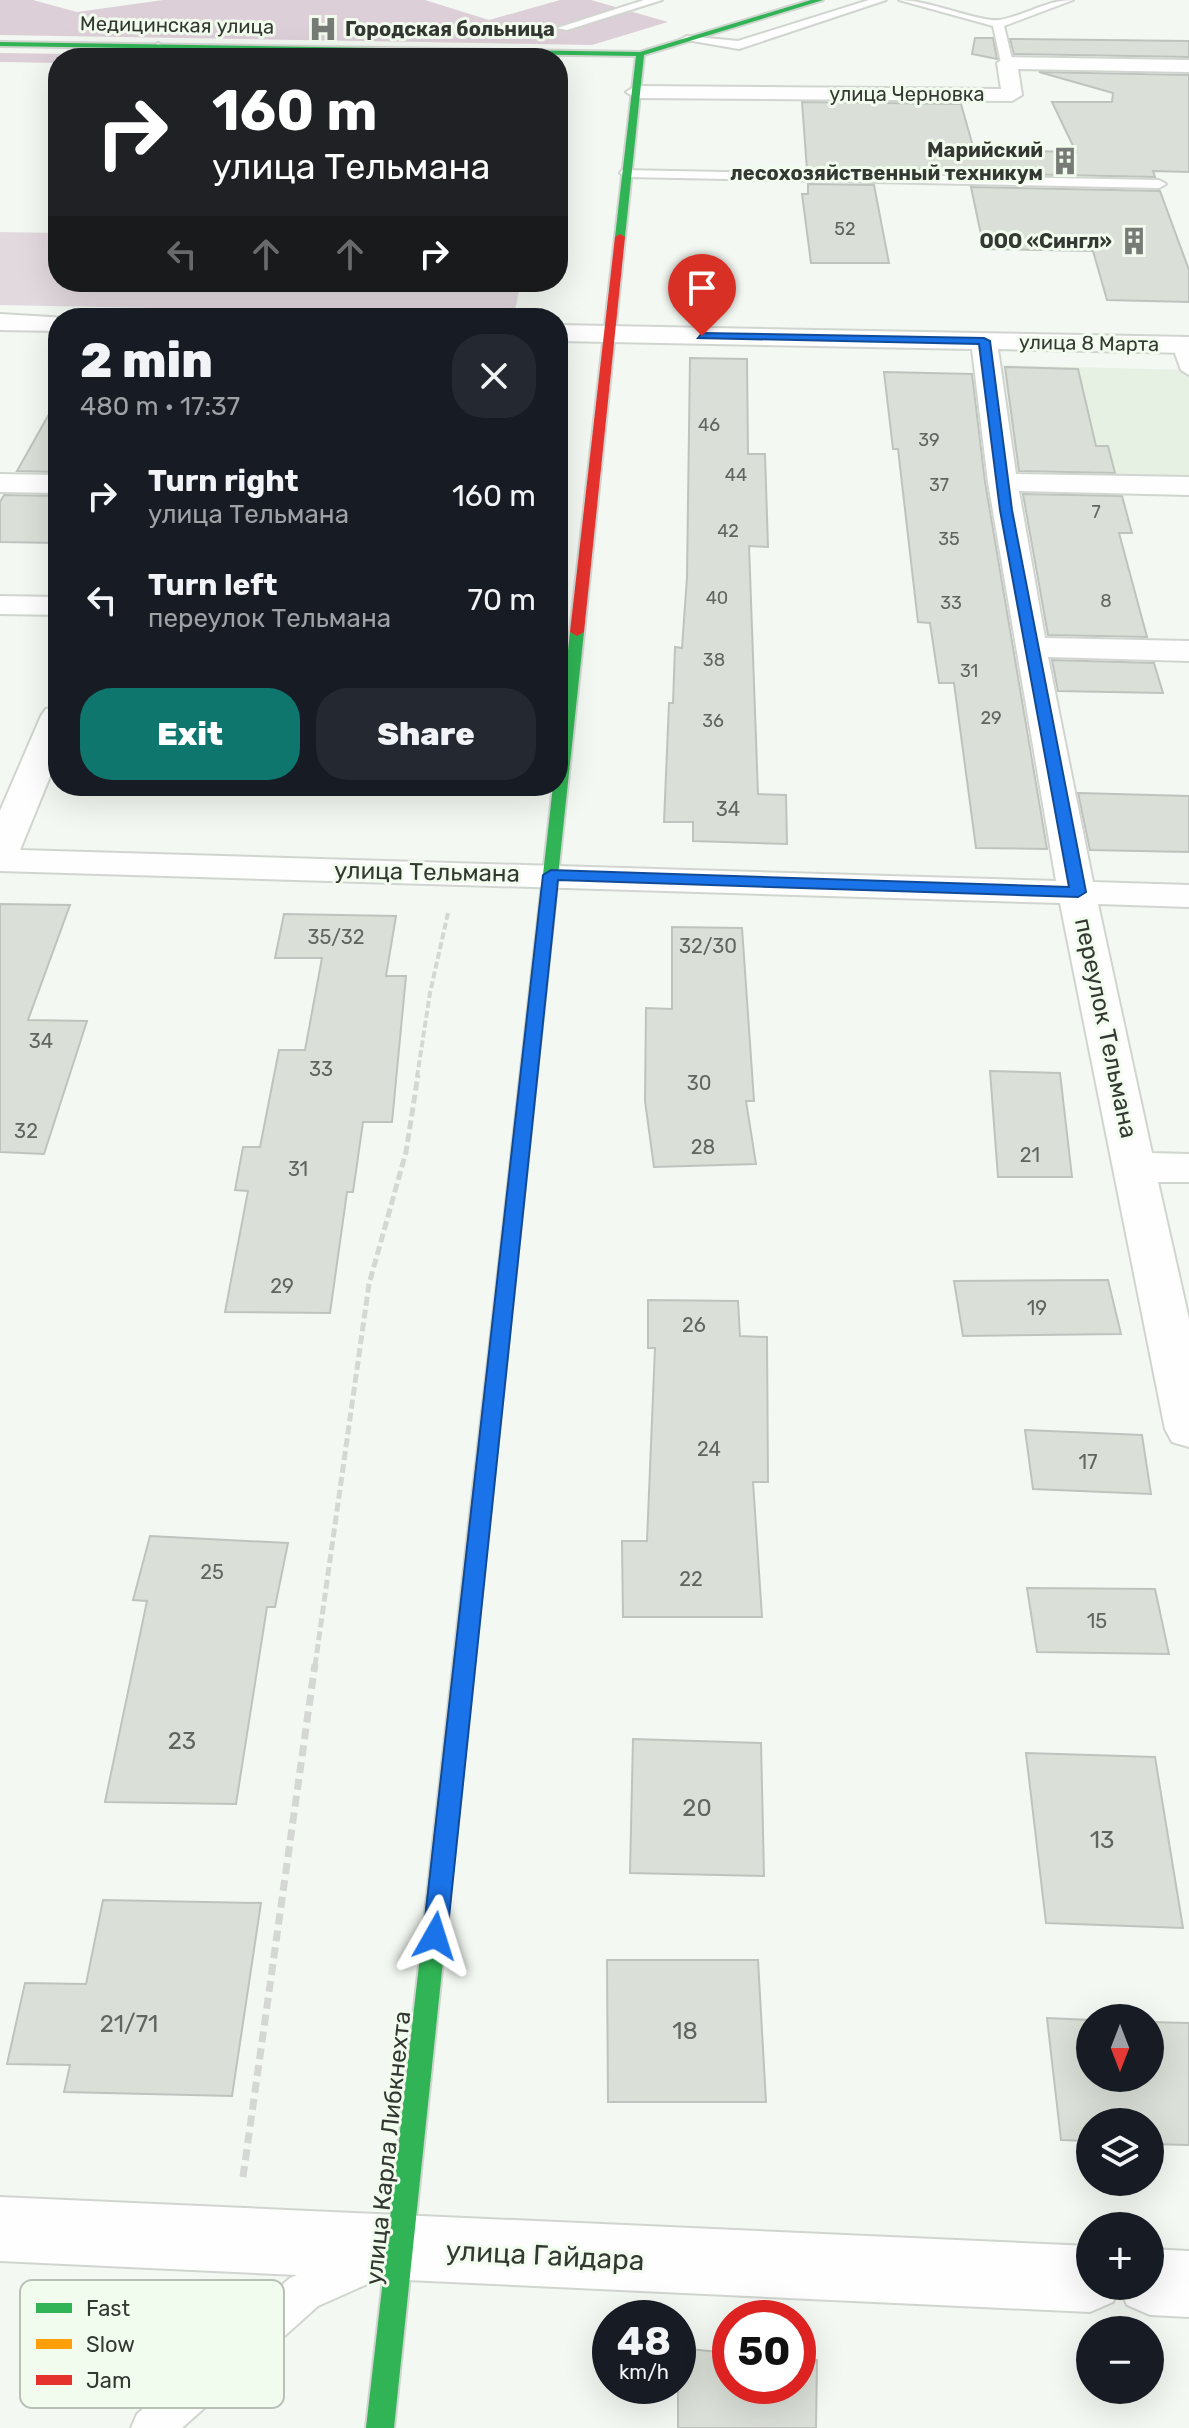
<!DOCTYPE html>
<meta charset="utf-8">
<style>
:root{--surface:#171b24;--page:#242831;--text:#f1f3f6;--muted:#9ea1a6;--accent:#0f766e}
body{margin:0;font-family:Rubik,sans-serif;background:var(--page);color:var(--text);height:100vh;display:flex;flex-direction:column;font-size:30px;white-space:nowrap}
*{box-sizing:border-box;margin:0}
p{font-size:26px;color:var(--muted)}
.icon{flex:none;width:44px;height:44px;fill:none;stroke:currentColor;stroke-width:2;stroke-linecap:round;stroke-linejoin:round}
.map{position:relative;flex:1;overflow:hidden}
.drawer{position:absolute;left:48px;top:308px;width:520px;height:488px;display:flex;flex-direction:column;background:var(--surface);border-radius:32px;box-shadow:0 8px 32px #0002}
.drawer>*{flex:none}
.top-card{position:absolute;left:48px;top:48px;width:520px;height:244px;border-radius:32px;box-shadow:0 8px 32px #0002;background:#202124;color:#fff;overflow:hidden}
.needle{width:52px;rotate:180deg}
.fabs{position:absolute;left:1076px;top:2004px;display:grid;gap:16px}
.fabs a{display:grid;place-items:center;width:88px;height:88px;border-radius:50%;background:var(--surface);box-shadow:0 8px 32px #0002;font-size:40px}
.speed{position:absolute;left:592px;top:2300px;display:flex;gap:16px;font-size:40px;font-weight:700;text-align:center}
.speed>*{display:grid;place-content:center;width:104px;height:104px;border-radius:50%;background:var(--surface);box-shadow:0 8px 32px #0002;line-height:1}
.speed small{font-size:20px;font-weight:400}
.speed .limit{border:12px solid #d22;background:#fff;color:#111}
.pin{position:absolute;display:grid;place-items:center;width:68px;height:68px;color:#fff;margin:-82px -34px;border-radius:50% 50% 50% 0;rotate:-45deg;box-shadow:0 0 8px #0007}
.pin .icon{rotate:45deg}
.me{position:absolute;width:88px;margin:-44px;rotate:6deg;stroke-linejoin:round;filter:drop-shadow(0 0 6px #0008)}
.turn{display:flex;align-items:center;gap:28px;height:168px;padding:0 32px;font-size:36px}
.turn .icon{width:104px;height:104px;stroke-width:2.5}
.turn b{display:block;font-size:56px;line-height:68px}
.lanes{display:flex;align-items:center;height:76px;padding:0 32px;background:#0003;justify-content:center;gap:40px;direction:ltr}
.lanes .off{opacity:.35}
.round{display:grid;place-items:center;flex:none;width:84px;height:84px;border-radius:32px;background:var(--page)}
.overview{display:flex;align-items:center;justify-content:space-between;height:136px;padding:0 32px}
h1{font-size:48px;font-weight:800;line-height:60px}
.primary-button{display:flex;gap:16px;margin-top:auto;padding:16px 32px}
.primary-button a{flex:1;height:92px;border-radius:32px;background:var(--accent);color:#fff;font-size:32px;font-weight:800;line-height:92px;text-align:center}
.primary-button a+a{background:var(--page);color:var(--text)}
ul{padding:0;list-style:none}
li{display:flex;align-items:center;gap:24px;height:104px;padding:0 32px}
li div{flex:1}
li b{display:block;font-size:30px}
li em{font-style:normal}
.map>svg:first-child{display:block}
.built{fill:#e6f1e3}
.green{fill:#e2d9de}
.forest{fill:#ddcfd8}
.building{fill:#dae0d8;stroke:#bfc3be;stroke-width:2}
.lines{fill:none;stroke-linecap:round;stroke-linejoin:round}
.lane-casing{stroke:#d1d5d0;stroke-width:4}
.street-casing{stroke:#d1d5d0;stroke-width:4}
.fast-casing{stroke:#d1d5d0;stroke-width:4}
.slow-casing{stroke:#d1d5d0;stroke-width:4}
.jam-casing{stroke:#d1d5d0;stroke-width:4}
.path-far2{stroke:#d5d7d4;stroke-width:4;stroke-dasharray:7 3;stroke-linecap:butt}
.path-far1{stroke:#d5d7d4;stroke-width:5;stroke-dasharray:9 4;stroke-linecap:butt}
.path{stroke:#d5d7d4;stroke-width:7;stroke-dasharray:11 6;stroke-linecap:butt}
.lane{fill:#fdfefd;fill-rule:evenodd}
.street{fill:#fdfefd;fill-rule:evenodd}
.fast{fill:#30b455;fill-rule:evenodd}
.slow{fill:#ff9f0a;fill-rule:evenodd}
.jam{fill:#e5322d;fill-rule:evenodd}
.route{fill:#1a73e8;stroke:#114b97;stroke-width:2}
.labels{text-anchor:middle;stroke-width:6;stroke-linejoin:round;paint-order:stroke}
.far-number-label{font-size:18px;fill:#60655f}
.far-street-label{font-size:20px;fill:#343833;stroke:#f2fcee}
.far-poi-label{font-size:20px;font-weight:bold;fill:#343833;stroke:#f2fcee;text-anchor:end}
.number-label{font-size:20px;fill:#60655f}
.street-label{font-size:24px;fill:#343833;stroke:#f2fcee}
.near-number-label{font-size:24px;fill:#60655f}
.near-street-label{font-size:28px;fill:#343833;stroke:#f2fcee}
.key{fill:#f2fcee;stroke:#b9c1b6;stroke-width:2}
.key-label{font-size:22px;fill:#343833}
</style>
<div class="map">
<svg width="1189" height="2428" viewBox="0 0 1189 2428">
<rect width="100%" height="100%" fill="#f3f8f2"/>
<polygon class="built" points="1000,365 1189,370 1189,476 1017,471"/>
<polygon class="green" points="0,232 58,233 58,282 521,282 514,315 0,305"/>
<g class="forest">
<polygon points="0,0 33,0 77,12 163,0 425,0 489,20 560,0 591,0 668,22 592,45 0,35"/>
<polygon points="0,53 366,58 58,58 58,63 0,62"/>
</g>
<g class="building">
<polygon points="975,38 993,38 997,59 972,54"/>
<polygon points="1010,39 1189,41 1189,57 1014,54"/>
<polygon points="1039,72 1189,75 1189,172 1153,171 1155,177 968,173 967,169 807,170 802,102 961,104 974,150 1076,152 1052,102 1112,102 1113,93"/>
<polygon points="808,184 874,185 889,263 811,263 802,194 808,194"/>
<polygon points="971,187 1160,191 1189,270 1189,302 1107,300 1093,251 984,249"/>
<polygon points="690,358 747,359 748,454 765,454 768,547 749,546 758,794 786,795 787,844 693,841 693,822 664,822 669,703 673,703 675,647 682,648 687,577"/>
<polygon points="1005,367 1078,369 1096,446 1108,446 1115,473 1019,471"/>
<polygon points="884,372 972,374 985,482 1047,849 976,848 954,683 939,683 930,623 918,622 898,449 893,449"/>
<polygon points="58,398 58,472 17,471"/>
<polygon points="1023,494 1122,496 1132,533 1119,533 1147,637 1048,635"/>
<polygon points="4,495 58,496 58,543 0,542 0,502"/>
<polygon points="1052,660 1154,663 1163,693 1058,691"/>
<polygon points="1078,793 1189,796 1189,852 1090,850"/>
<polygon points="0,904 70,905 28,1020 87,1021 44,1154 0,1152"/>
<polygon points="284,914 396,916 386,976 406,976 392,1122 363,1122 353,1192 347,1192 330,1313 225,1312 248,1191 235,1190 243,1147 260,1147 279,1050 305,1050 322,958 275,958"/>
<polygon points="672,927 742,928 754,1101 746,1101 756,1164 654,1167 645,1101 646,1008 672,1009"/>
<polygon points="990,1071 1060,1073 1072,1177 998,1177"/>
<polygon points="1108,1280 1121,1334 963,1336 954,1281"/>
<polygon points="648,1300 738,1301 740,1336 767,1337 768,1482 753,1482 762,1617 623,1617 622,1541 647,1541 655,1348 648,1348"/>
<polygon points="1025,1430 1142,1435 1151,1494 1033,1489"/>
<polygon points="150,1536 288,1543 275,1607 267,1607 236,1804 105,1802 147,1601 133,1600"/>
<polygon points="1027,1588 1155,1589 1169,1654 1037,1652"/>
<polygon points="633,1739 761,1743 764,1876 630,1873"/>
<polygon points="1026,1753 1155,1757 1183,1928 1046,1923"/>
<polygon points="103,1900 261,1903 232,2096 64,2092 70,2065 7,2064 25,1983 86,1984"/>
<polygon points="607,1960 758,1960 766,2102 608,2102"/>
<polygon points="1047,2018 1090,2020 1090,2078 1150,2078 1150,2022 1189,2023 1189,2145 1150,2144 1150,2122 1090,2122 1090,2141 1061,2140"/>
<polygon points="678,2348 730,2353 730,2386 798,2386 798,2359 817,2360 816,2428 678,2428"/>
</g>
<g class="lines">
<defs>
<g id="lane">
<polygon points="644,0 662,0 567,30 557,28"/>
<polygon points="869,0 886,0 739,49 681,39 687,36 738,41"/>
<path d="M899,0C929,0 978,22 999,20C1025,16 1046,0 1073,0L1004,26L1013,63L1007,67L1001,63L993,26Z"/>
<polygon points="158,43 164,47 157,58 145,58"/>
<polygon points="58,168 58,178 51,178 51,172"/>
<polygon points="622,170 1159,180 1166,184 1159,188 627,177 620,173"/>
<polygon points="1180,340 1189,349 1189,375 1181,370 1172,345"/>
<polygon points="369,2244 383,2249 388,2263 383,2277 318,2306 182,2428 131,2428 137,2414 290,2278"/>
</g>
<g id="street">
<polygon points="1007,57 1189,60 1189,72 1018,69 1022,95 1012,101 636,98 626,92 636,86 1001,89 997,63"/>
<polygon points="0,314 67,318 58,318 58,331 0,330"/>
<polygon points="558,325 1189,337 1189,353 998,349 1016,474 1189,477 1189,495 1019,491 1045,638 1189,641 1189,661 1048,657 1093,882 1189,885 1189,907 1098,904 1152,1153 1189,1154 1189,1182 1158,1182 1189,1319 1189,1447 1172,1442 1165,1429 1060,903 0,871 0,811 41,716 46,709 58,706 58,757 20,850 1056,881 988,482 972,349 558,341"/>
<polygon points="0,474 58,475 58,493 0,492"/>
<polygon points="0,596 58,597 58,615 0,614"/>
<polygon points="0,2197 1090,2246 1090,2286 1150,2286 1150,2249 1189,2251 1189,2317 1150,2315 1127,2305 1119,2288 1113,2302 1090,2312 0,2261"/>
</g>
<g id="fast">
<polygon points="811,0 823,0 644,55 625,237 620,240 615,237 636,56 0,46 0,42 640,52"/>
<polygon points="577,628 584,632 511,1317 502,1324 493,1317 553,786 558,786 558,742 570,632"/>
<polygon points="449,1789 457,1792 460,1799 394,2428 366,2428 438,1799 441,1792"/>
</g>
<polygon id="slow" points="480,1507 487,1509 490,1515 460,1799 457,1806 449,1809 441,1806 438,1799 470,1515 473,1509"/>
<g id="jam">
<polygon points="620,234 625,237 584,632 577,636 570,632 615,237"/>
<polygon points="502,1310 511,1317 490,1515 487,1521 480,1523 473,1521 470,1515 493,1317"/>
</g>
</defs>
<use href="#lane" class="lane-casing"/>
<use href="#street" class="street-casing"/>
<use href="#fast" class="fast-casing"/>
<use href="#slow" class="slow-casing"/>
<use href="#jam" class="jam-casing"/>
<polyline class="path-far2" points="417,1077 430,993 448,913"/>
<polyline class="path-far1" points="315,1666 369,1284 406,1152 418,1075"/>
<polyline class="path" points="243,2177 315,1664"/>
<use href="#lane" class="lane"/>
<use href="#street" class="street"/>
<use href="#fast" class="fast"/>
<use href="#slow" class="slow"/>
<use href="#jam" class="jam"/>
</g>
<polygon class="route" points="702,333 984,338 990,341 1012,510 1086,892 1078,897 558,880 447,1936 444,1944 435,1947 427,1944 423,1936 543,875 551,870 1069,887 1000,510 979,344 698,338"/>
<defs>
<symbol id="hospital-bare" viewBox="-9 -9 18 18"><path d="M-5-5h3v3.5h4V-5h3V5h-3V1.5h-4V5h-3Z" fill="#777b76" stroke="#f2fcee" stroke-width="2.5" paint-order="stroke"/></symbol>
<symbol id="building-bare" viewBox="-9 -9 18 18"><path d="M-4-6H4V6H1V3H-1V6H-4ZM-2.5-4.3h1.7v1.8h-1.7ZM.8-4.3h1.7v1.8H.8ZM-2.5-1h1.7V.8h-1.7ZM.8-1h1.7V.8H.8Z" fill="#777b76" stroke="#f2fcee" stroke-width="2.5" paint-order="stroke"/></symbol>
</defs>
<g fill-rule="evenodd">
<use href="#hospital-bare" x="303" y="9" width="40" height="40"/>
<use href="#building-bare" x="1045" y="141" width="40" height="40"/>
<use href="#building-bare" x="1114" y="221" width="40" height="40"/>
</g>
<g class="labels">
<g class="far-number-label">
<text x="845" y="235">52</text>
<text x="709" y="431">46</text>
<text x="929" y="446">39</text>
<text x="736" y="481">44</text>
<text x="939" y="491">37</text>
<text x="1096" y="518">7</text>
<text x="728" y="537">42</text>
<text x="949" y="545">35</text>
<text x="717" y="604">40</text>
<text x="1106" y="607">8</text>
<text x="951" y="609">33</text>
<text x="714" y="666">38</text>
<text x="969" y="677">31</text>
<text x="991" y="724">29</text>
<text x="713" y="727">36</text>
</g>
<g class="far-street-label">
<text transform="translate(177 25) rotate(1)" y="7">Медицинская улица</text>
<text x="907" y="101">улица Черновка</text>
<text transform="translate(1089 343) rotate(1)" y="7">улица 8 Марта</text>
</g>
<g class="far-poi-label">
<text x="345" y="36" text-anchor="start">Городская больница</text>
<text x="1043" y="157">Марийский<tspan x="1043" dy="23">лесохозяйственный техникум</tspan></text>
<text x="1112" y="248">ООО «Сингл»</text>
</g>
<g class="number-label">
<text x="728" y="816">34</text>
<text x="336" y="944">35/32</text>
<text x="708" y="953">32/30</text>
<text x="41" y="1048">34</text>
<text x="321" y="1076">33</text>
<text x="699" y="1090">30</text>
<text x="26" y="1138">32</text>
<text x="703" y="1154">28</text>
<text x="1030" y="1162">21</text>
<text x="298" y="1176">31</text>
<text x="282" y="1293">29</text>
<text x="1037" y="1315">19</text>
<text x="694" y="1332">26</text>
<text x="709" y="1456">24</text>
<text x="1088" y="1469">17</text>
<text x="212" y="1579">25</text>
<text x="691" y="1586">22</text>
<text x="1097" y="1628">15</text>
</g>
<g class="street-label">
<text transform="translate(427 872) rotate(1)" y="8">улица Тельмана</text>
<text transform="translate(1106 1028) rotate(78)" y="8">переулок Тельмана</text>
<text transform="translate(388 2148) rotate(-84)" y="8">улица Карла Либкнехта</text>
</g>
<g class="near-number-label">
<text x="182" y="1749">23</text>
<text x="697" y="1816">20</text>
<text x="1102" y="1848">13</text>
<text x="129" y="2032">21/71</text>
<text x="685" y="2039">18</text>
</g>
<g class="near-street-label">
<text transform="translate(545 2255) rotate(3)" y="10">улица Гайдара</text>
</g>
</g>
<rect x="20" y="2280" width="264" height="128" rx="12" class="key"/>
<rect x="36" y="2303" width="36" height="10" fill="#30b455"/>
<rect x="36" y="2339" width="36" height="10" fill="#ff9f0a"/>
<rect x="36" y="2375" width="36" height="10" fill="#e5322d"/>
<g class="key-label">
<text x="86" y="2316">Fast</text>
<text x="86" y="2352">Slow</text>
<text x="86" y="2388">Jam</text>
</g>
</svg>
<div class="fabs">
<a><svg class="needle" viewBox="-14 -14 28 28"><path d="M0-13l5 13h-10z" fill="#e53935"/><path d="M0 13l5-13h-10z" fill="#9ea1a6"/></svg></a>
<a><svg class="icon" aria-label="layers" viewBox="0 0 24 24"><path d="M12 4l9 5-9 5-9-5zM3 14l9 5 9-5"/></svg></a>
<a>+</a>
<a>−</a>
</div>
<div class="speed"><div>48<small>km/h</small></div><div class="limit">50</div></div>
<div class="pin" style="left:702px;top:336px;background:#d93025"><svg class="icon" aria-label="arrive" viewBox="0 0 24 24"><path d="M6 21V4h12l-3 4 3 4H6"/></svg></div>
<svg class="me" style="left:435px;top:1936px" viewBox="-20 -20 40 40"><path d="M0-17L14 15 0 8-14 15z" fill="#1a73e8" stroke="#fff" stroke-width="4"/></svg>
<div class="top-card">
<div class="turn"><svg class="icon" aria-label="right" viewBox="0 0 24 24"><path d="M7 20v-9h11M14 6l5 5-5 5"/></svg><div><b>160 m</b>улица Тельмана</div></div>
<div class="lanes"><svg class="icon off" aria-label="left" viewBox="0 0 24 24"><path d="M17 20v-9H6M10 6l-5 5 5 5"/></svg><svg class="icon off" aria-label="ahead" viewBox="0 0 24 24"><path d="M12 20V5M6 11l6-6 6 6"/></svg><svg class="icon off" aria-label="ahead" viewBox="0 0 24 24"><path d="M12 20V5M6 11l6-6 6 6"/></svg><svg class="icon" aria-label="right" viewBox="0 0 24 24"><path d="M7 20v-9h11M14 6l5 5-5 5"/></svg></div>
</div>
<section class="drawer">
<div class="overview"><div><h1>2 min</h1><p>480 m · 17:37</p></div><a class="round"><svg class="icon" aria-label="close" viewBox="0 0 24 24"><path d="M6 6l12 12M18 6L6 18"/></svg></a></div>
<ul>
<li><svg class="icon" aria-label="right" viewBox="0 0 24 24"><path d="M7 20v-9h11M14 6l5 5-5 5"/></svg><div><b>Turn right</b><p>улица Тельмана</p></div><em>160 m</em></li>
<li><svg class="icon" aria-label="left" viewBox="0 0 24 24"><path d="M17 20v-9H6M10 6l-5 5 5 5"/></svg><div><b>Turn left</b><p>переулок Тельмана</p></div><em>70 m</em></li>
</ul>
<div class="primary-button"><a>Exit</a><a>Share</a></div>
</section>
</div>
